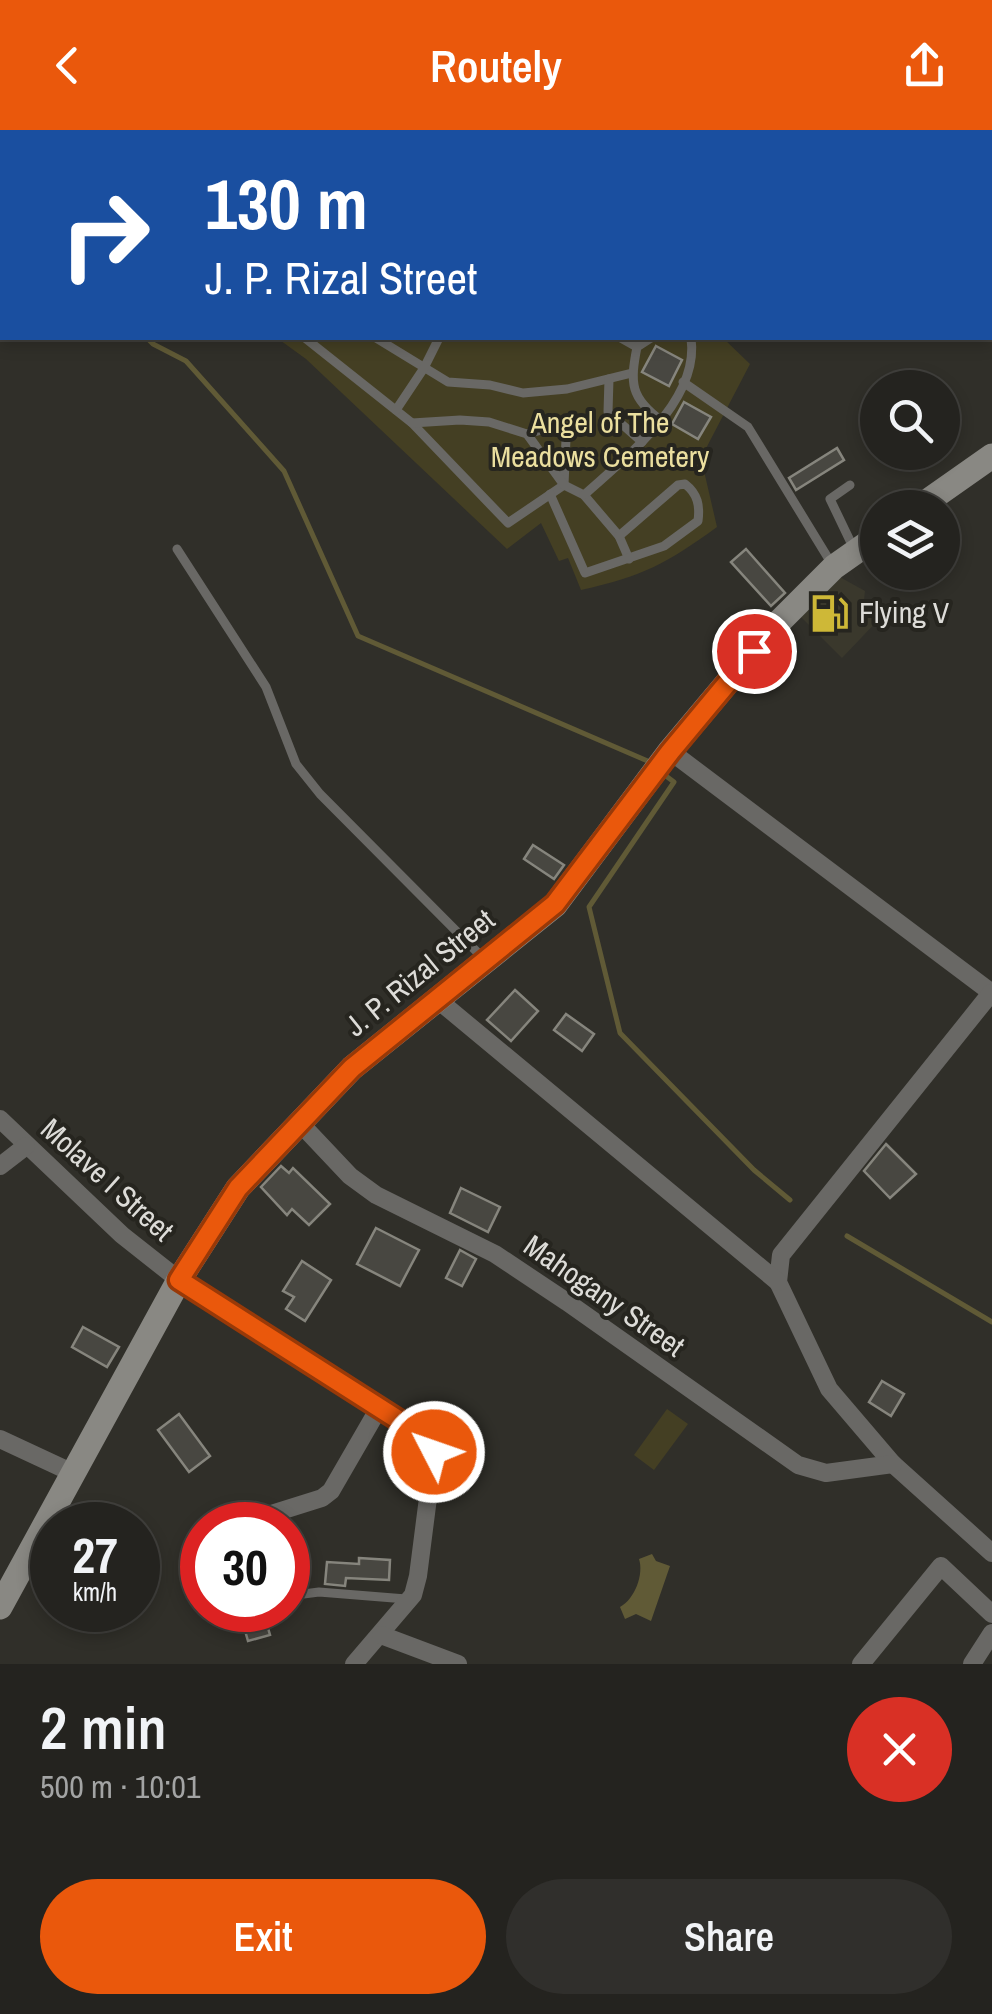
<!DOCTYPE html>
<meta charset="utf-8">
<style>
:root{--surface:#24231f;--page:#302f2c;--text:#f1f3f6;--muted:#a3a4a4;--line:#41403d;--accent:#ea580c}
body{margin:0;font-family:"Archivo Narrow",sans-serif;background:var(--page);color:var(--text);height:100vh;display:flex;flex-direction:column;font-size:38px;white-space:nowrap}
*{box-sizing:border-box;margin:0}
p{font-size:32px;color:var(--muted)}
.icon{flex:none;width:55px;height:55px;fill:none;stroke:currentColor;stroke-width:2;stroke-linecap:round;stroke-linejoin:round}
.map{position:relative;height:1534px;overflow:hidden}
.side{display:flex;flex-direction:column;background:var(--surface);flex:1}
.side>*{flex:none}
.guide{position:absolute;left:0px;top:0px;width:992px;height:210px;box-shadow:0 5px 15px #0003,0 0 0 2px var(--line);background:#1a4fa0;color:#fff;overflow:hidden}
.tools{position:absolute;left:860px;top:240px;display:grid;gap:20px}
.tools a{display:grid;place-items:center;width:100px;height:100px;border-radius:50%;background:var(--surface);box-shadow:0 5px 15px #0003,0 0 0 2px var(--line);font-size:50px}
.speed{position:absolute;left:30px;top:1372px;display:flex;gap:20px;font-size:50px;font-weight:700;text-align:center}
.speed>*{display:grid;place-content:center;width:130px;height:130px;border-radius:50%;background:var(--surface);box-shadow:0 5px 15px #0003,0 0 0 2px var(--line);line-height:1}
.speed small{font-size:25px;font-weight:400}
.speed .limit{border:15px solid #d22;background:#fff;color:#111}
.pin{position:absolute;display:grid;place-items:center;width:85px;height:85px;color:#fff;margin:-42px;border:5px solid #fff;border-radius:50%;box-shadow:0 2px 10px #0007}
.me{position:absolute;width:110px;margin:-55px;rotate:311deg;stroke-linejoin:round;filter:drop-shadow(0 0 8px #0008)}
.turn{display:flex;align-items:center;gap:35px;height:210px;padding:0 40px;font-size:45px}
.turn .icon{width:130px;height:130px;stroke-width:2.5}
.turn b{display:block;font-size:70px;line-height:85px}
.round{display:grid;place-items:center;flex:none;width:105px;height:105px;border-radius:52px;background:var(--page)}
.head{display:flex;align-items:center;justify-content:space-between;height:170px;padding:0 40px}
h1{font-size:60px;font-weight:600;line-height:75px}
.primary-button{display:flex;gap:20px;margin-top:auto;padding:20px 40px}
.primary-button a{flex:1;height:115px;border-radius:60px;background:var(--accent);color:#fff;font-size:40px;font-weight:600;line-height:115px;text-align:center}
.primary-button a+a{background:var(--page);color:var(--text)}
header{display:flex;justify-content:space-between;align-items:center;height:130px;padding:0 40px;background:var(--accent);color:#fff;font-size:45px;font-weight:600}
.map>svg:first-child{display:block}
.built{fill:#3a382c}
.green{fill:#443f23}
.water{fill:#605a36}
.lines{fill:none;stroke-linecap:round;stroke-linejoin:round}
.stream{stroke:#605a36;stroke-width:5}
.building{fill:#484741;stroke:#86857d;stroke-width:2.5}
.service{stroke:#696865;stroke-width:9}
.minor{stroke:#696865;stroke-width:18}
.secondary{stroke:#898883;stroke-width:25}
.route-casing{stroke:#983908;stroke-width:25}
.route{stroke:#ea580c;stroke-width:18}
.labels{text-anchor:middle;stroke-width:8;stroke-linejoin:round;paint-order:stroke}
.park-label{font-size:30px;fill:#ebdf9f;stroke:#26251f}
.poi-label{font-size:30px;fill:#dddcd8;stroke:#26251f;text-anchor:start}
.street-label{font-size:30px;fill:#dddcd8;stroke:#26251f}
</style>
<header><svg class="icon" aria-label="back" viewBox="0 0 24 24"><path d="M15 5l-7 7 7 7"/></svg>Routely<svg class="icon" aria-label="share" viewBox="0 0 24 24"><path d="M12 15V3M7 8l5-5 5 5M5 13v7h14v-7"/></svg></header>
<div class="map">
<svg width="992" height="1534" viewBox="0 0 992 1534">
<rect width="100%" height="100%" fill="#302f29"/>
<polygon class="built" points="838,446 865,461 863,480 881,487 842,528 801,487"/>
<g class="green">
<path d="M277,208H723L750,234L701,328L717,397C666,434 643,446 581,460L568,428L559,431L541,393L507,419L306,229Z"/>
<polygon points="667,1279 688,1294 654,1340 634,1325"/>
</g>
<path class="water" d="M652,1424L656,1431L670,1436L651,1491L636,1484L625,1489L620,1477C635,1469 644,1444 639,1429Z"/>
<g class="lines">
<g class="stream">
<polyline points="0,145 2,145"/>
<polyline points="147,208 153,214 186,231 284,341 358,506 650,632"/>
<polyline points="666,646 674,652 589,777 620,903 754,1040 790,1070"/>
<polyline points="847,1106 992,1192"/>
</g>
</g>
<g class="building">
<polygon points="656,216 682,230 669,256 642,242"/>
<polygon points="684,272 711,287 698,309 672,294"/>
<polygon points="837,318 844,330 796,360 789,348"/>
<polygon points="746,419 785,463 771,476 731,432"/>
<polygon points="533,715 564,735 554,749 524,729"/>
<polygon points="515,860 538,881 511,911 487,890"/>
<polygon points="566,884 594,904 582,921 554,900"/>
<polygon points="886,1014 916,1044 890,1068 864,1041"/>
<polygon points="281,1036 289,1043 293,1038 330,1074 309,1095 292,1079 287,1085 261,1057"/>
<polygon points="461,1058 500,1077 488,1102 450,1083"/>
<polygon points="376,1098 419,1120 400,1156 357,1134"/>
<polygon points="460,1120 476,1129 462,1156 446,1148"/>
<polygon points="302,1131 331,1150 305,1191 286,1179 294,1167 283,1161"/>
<polygon points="83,1197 119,1217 107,1237 72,1217"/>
<polygon points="882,1251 904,1264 891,1286 869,1272"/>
<polygon points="179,1284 210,1326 189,1342 158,1300"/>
<polygon points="359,1428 390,1430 389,1450 346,1448 345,1456 325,1454 327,1432 359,1434"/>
<polygon points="264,1484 270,1505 248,1511 242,1490"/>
</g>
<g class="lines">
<g class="service">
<polyline points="302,0 303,2"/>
<polyline points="349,0 350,2"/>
<polyline points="485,0 487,2"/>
<polyline points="135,2 151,2"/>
<polyline points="174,2 178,0"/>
<polyline points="446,2 449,0"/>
<polyline points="0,3 2,4"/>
<polyline points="0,35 0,41"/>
<polyline points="0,112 2,112"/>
<polyline points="305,208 412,293 508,393 564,355 566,309 556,296 527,304"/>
<polyline points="376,208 448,252 490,255 523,263 567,259 632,243"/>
<polyline points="621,208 637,217"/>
<path d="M651,208L637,217C630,253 630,268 662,291"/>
<polyline points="609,249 608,282 642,312"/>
<polyline points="683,252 748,297 833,436"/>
<polyline points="396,280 424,238 439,208"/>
<polyline points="412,293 460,290 489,292 527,304 564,355 584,365 619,406 629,429"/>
<polyline points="850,355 830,369 854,419"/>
<path d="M550,364L585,443L664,416L698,391C700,376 698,364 685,354L678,355L619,406"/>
<path d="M584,365C626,327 700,271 691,208"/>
<polyline points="177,419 266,557 296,634 320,664 484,829"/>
<polyline points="288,1466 319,1462 406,1469"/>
</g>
<g class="minor">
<polyline points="670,621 992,863"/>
<polyline points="991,863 781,1125 778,1152 829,1259 893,1334 992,1423"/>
<polyline points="438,870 778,1152"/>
<polyline points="0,989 122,1105 179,1150 421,1305 434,1321 418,1446 413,1465 354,1534"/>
<polyline points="299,992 350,1046 376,1065 495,1124 567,1172 798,1335 826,1343 893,1334"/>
<polyline points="0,1036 26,1016"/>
<polyline points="0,1309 73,1343"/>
<polyline points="255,1389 322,1368 331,1361 379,1278"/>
<polyline points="381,1505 458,1534"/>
<polyline points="861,1534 941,1436 992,1484"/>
<polyline points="972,1534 992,1503"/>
</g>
<g class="secondary">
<polyline points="918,378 992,326"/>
<polyline points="0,1477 179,1150 238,1058 352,938 555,775 670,621 775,496 834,437 878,406"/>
</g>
</g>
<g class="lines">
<defs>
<polyline id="route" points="434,1322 422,1305 179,1150 238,1058 352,938 555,774 670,622 754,521"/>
</defs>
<use href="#route" class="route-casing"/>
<use href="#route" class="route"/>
</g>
<defs>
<symbol id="fuel-bare" viewBox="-9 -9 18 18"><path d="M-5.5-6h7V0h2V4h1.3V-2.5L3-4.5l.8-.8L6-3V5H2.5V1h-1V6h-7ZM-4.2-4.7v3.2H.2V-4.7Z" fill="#ceb837" stroke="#26251f" stroke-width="2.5" paint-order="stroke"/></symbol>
</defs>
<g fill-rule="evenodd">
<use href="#fuel-bare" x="802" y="456" width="55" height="55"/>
</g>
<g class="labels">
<g class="park-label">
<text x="600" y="303">Angel of The<tspan x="600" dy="34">Meadows Cemetery</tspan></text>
</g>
<g class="poi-label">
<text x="859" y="493">Flying V</text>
</g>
<g class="street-label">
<text transform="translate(420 843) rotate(-39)" y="10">J. P. Rizal Street</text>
<text transform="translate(107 1050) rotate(42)" y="10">Molave I Street</text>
<text transform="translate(604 1166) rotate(35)" y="10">Mahogany Street</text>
</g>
</g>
</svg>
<div class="tools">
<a><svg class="icon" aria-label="search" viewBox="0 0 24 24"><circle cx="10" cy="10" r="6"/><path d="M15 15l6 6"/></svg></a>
<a><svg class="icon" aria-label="layers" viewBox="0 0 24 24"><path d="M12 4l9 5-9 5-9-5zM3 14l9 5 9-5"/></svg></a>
</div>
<div class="speed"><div>27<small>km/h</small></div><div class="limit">30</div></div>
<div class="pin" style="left:754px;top:521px;background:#d93025"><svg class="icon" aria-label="arrive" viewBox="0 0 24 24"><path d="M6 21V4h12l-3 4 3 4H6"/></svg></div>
<svg class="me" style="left:434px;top:1322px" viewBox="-20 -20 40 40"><circle r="17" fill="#ea580c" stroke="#fff" stroke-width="3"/><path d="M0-11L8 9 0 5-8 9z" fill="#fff"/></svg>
<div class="guide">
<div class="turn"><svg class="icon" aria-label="right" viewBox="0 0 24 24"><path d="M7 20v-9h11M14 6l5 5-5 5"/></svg><div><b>130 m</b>J. P. Rizal Street</div></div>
</div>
</div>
<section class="side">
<div class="head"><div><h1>2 min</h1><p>500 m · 10:01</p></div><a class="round" style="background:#d93025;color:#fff"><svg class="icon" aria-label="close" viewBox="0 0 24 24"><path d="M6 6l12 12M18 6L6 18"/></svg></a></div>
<div class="primary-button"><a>Exit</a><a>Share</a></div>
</section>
